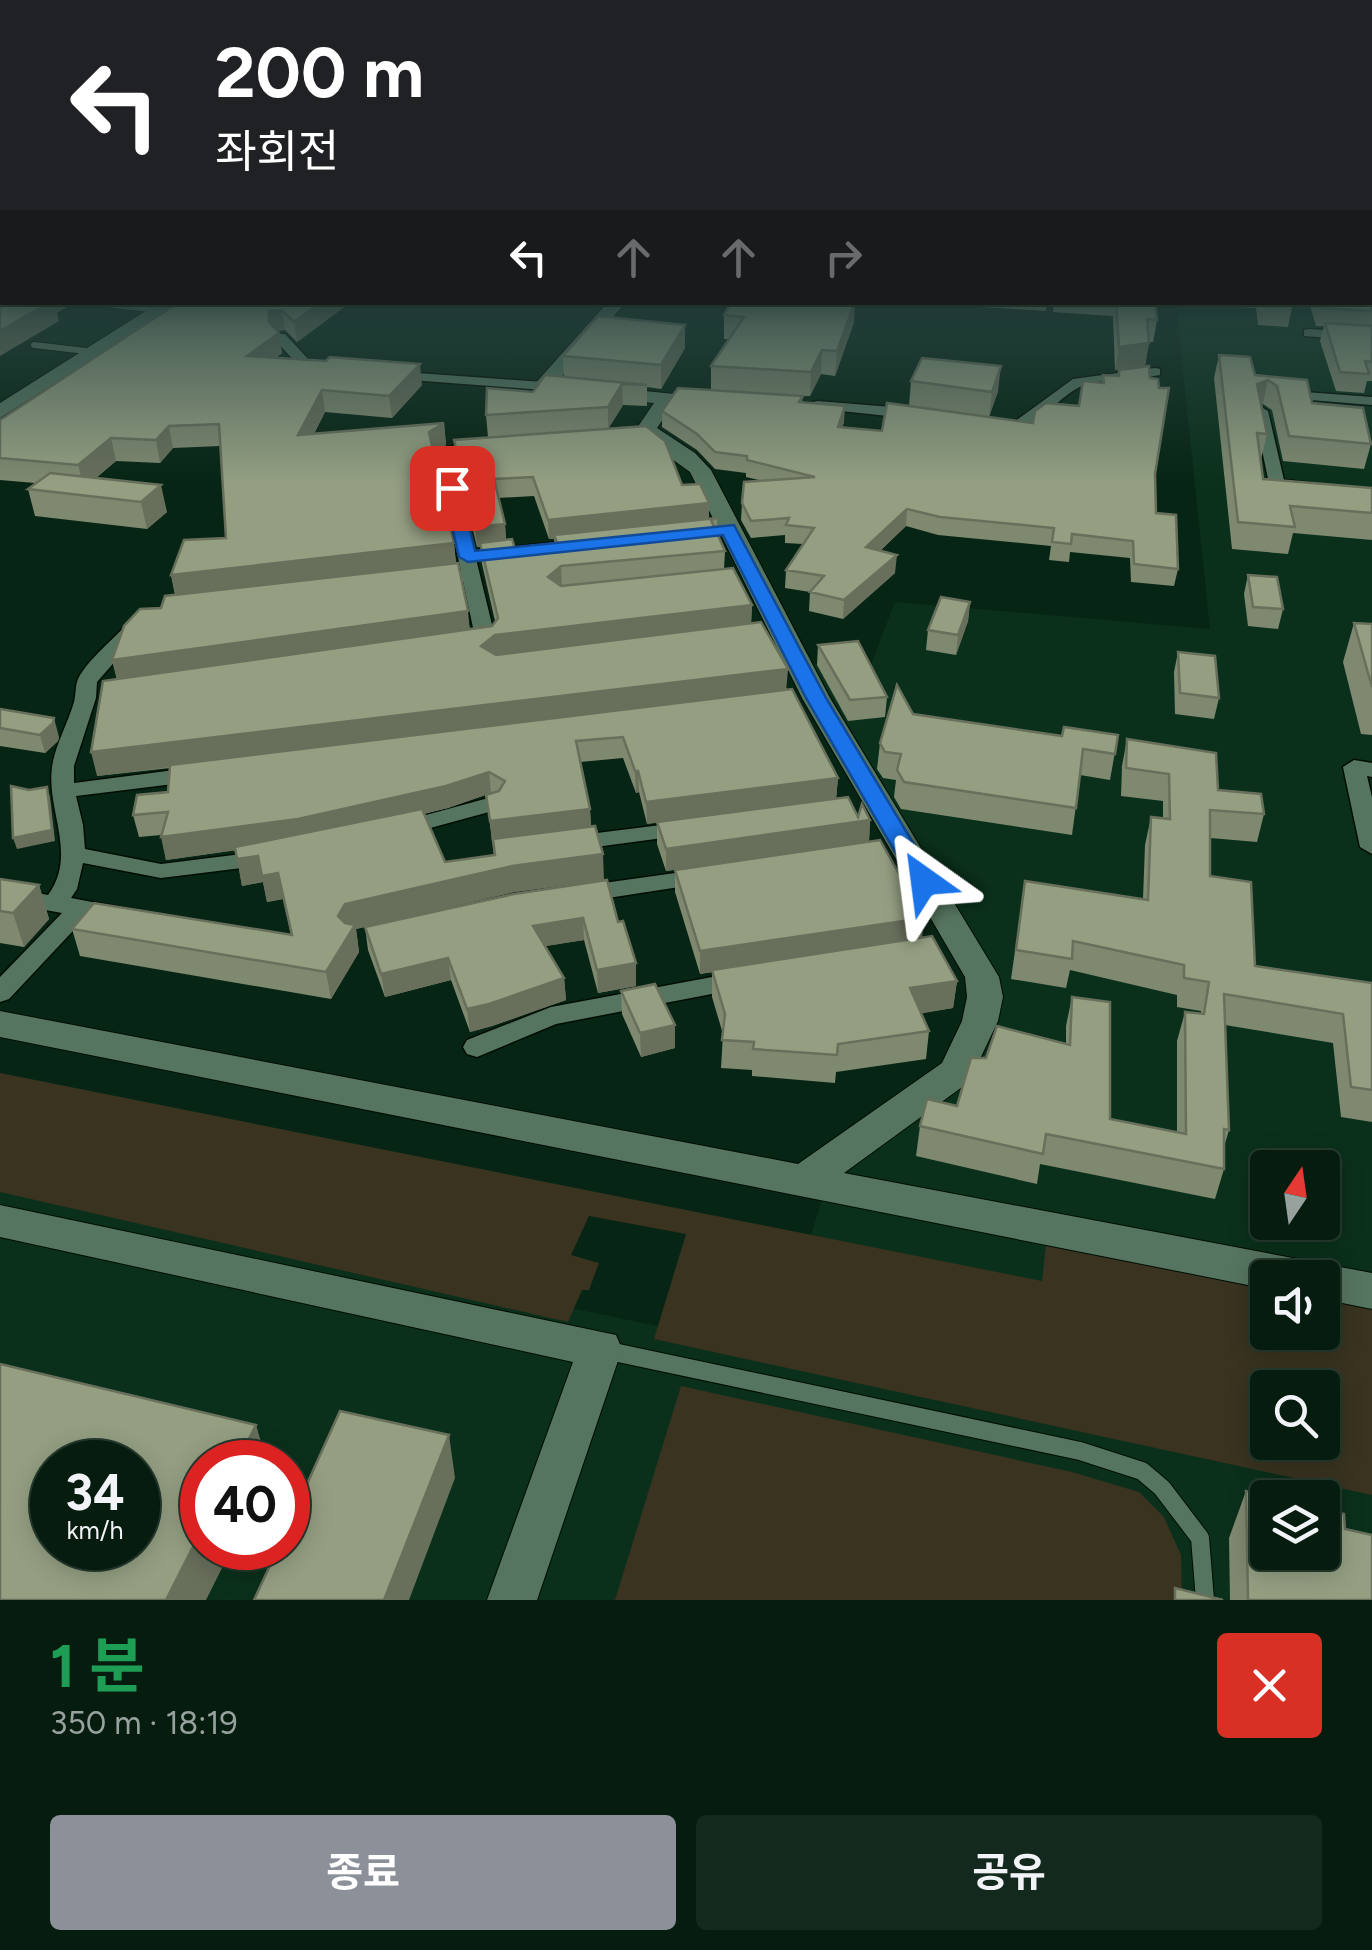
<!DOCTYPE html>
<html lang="ko">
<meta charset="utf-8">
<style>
:root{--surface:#051c0f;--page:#13291d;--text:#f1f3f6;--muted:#97a19e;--line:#263a2f;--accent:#8c9099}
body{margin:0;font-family:Figtree,"Noto Sans KR",sans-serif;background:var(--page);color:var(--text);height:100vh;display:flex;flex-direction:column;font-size:38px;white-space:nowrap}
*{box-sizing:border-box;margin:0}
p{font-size:32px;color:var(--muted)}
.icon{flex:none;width:55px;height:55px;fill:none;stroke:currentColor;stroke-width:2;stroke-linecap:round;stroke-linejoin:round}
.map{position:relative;height:1600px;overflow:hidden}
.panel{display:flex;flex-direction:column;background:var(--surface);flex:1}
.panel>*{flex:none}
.guide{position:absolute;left:0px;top:0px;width:1372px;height:305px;box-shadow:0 5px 25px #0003,0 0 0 2px var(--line);background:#202124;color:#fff;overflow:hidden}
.needle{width:65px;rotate:13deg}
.tools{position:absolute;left:1250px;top:1150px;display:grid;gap:20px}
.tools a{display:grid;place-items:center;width:90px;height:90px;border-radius:10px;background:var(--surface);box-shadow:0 5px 25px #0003,0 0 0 2px var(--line);font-size:50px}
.speed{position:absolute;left:30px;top:1440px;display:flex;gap:20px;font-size:50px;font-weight:700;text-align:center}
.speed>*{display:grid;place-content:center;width:130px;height:130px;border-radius:50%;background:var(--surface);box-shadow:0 5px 25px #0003,0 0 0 2px var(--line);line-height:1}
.speed small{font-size:25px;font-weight:400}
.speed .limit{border:15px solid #d22;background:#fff;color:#111}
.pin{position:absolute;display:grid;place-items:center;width:85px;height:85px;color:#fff;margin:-42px;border-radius:20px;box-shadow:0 5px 15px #0006}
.me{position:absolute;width:110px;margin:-55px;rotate:329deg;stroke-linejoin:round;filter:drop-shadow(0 0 8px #0008)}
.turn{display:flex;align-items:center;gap:35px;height:210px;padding:0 50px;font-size:45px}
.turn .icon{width:130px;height:130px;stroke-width:2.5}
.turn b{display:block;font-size:70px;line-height:85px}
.lanes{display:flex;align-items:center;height:95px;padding:0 50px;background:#0003;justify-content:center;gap:50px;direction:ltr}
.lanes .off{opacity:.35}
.round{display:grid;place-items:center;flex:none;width:105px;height:105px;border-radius:10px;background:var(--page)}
.summary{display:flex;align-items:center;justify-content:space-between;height:170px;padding:0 50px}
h1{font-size:60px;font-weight:700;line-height:75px;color:#1e9e55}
.primary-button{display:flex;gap:20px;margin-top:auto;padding:20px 50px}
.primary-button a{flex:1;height:115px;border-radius:10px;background:var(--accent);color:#fff;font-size:40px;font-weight:700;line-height:115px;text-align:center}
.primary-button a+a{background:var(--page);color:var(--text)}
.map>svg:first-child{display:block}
.built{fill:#0a301b;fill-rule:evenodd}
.green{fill:#393320;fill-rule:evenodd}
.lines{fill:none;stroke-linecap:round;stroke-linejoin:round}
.lane-far1-casing{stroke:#000d03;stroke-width:8}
.lane-casing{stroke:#000d03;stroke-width:20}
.street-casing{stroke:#000d03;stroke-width:3}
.secondary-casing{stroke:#000d03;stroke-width:2}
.lane-far1{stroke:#567560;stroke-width:6}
.lane{stroke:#567560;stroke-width:18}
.street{fill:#567560;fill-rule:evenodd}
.secondary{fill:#567560;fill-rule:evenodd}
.wall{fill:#7f8970;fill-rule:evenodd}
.shaded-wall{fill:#686f5b}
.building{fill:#949f82;stroke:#686f5b;stroke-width:2.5;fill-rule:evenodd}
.route{fill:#1a73e8;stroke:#114b97;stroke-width:2.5}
</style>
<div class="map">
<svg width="1372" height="1600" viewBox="0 0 1372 1600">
<rect width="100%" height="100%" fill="#072514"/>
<path class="built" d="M1372,279V1600H0V1188L776,1351L829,1176L933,1110L967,1074L991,1041L999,1006L992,968L812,664L870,667L895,602L1210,629L1176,303L1370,302ZM1268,1168H1322V1222H1268ZM1268,1278H1322V1332H1268ZM1268,1388H1322V1442H1268ZM52,1462H138V1548H52ZM202,1462H288V1548H202ZM1268,1498H1322V1552H1268Z"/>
<g class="green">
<path d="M0,1073L1042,1281L1046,1244L1267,1288L1268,1332H1322L1323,1299L1372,1309V1495L654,1339L686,1234L589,1216L571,1255L599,1263L589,1290H582L568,1322L0,1192ZM1268,1388H1322V1442H1268Z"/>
<polygon points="681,1386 1072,1472 1139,1492 1164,1517 1181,1555 1182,1600 615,1600"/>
</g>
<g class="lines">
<defs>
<g id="lane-far1">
<polyline points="113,305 161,310"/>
<polyline points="34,345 95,352"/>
</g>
<polyline id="lane" points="609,1351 1080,1451 1142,1471 1162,1488 1200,1538 1205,1600"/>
<g id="street">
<polygon points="1309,329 1372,333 1372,341 1304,336 1304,330"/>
<polygon points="275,334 285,334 310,361 336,369 329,373 300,367 275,340"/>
<path d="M1155,368L1160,369V375C1136,380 1105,377 1082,386C1054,397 1022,451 988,427L996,422H1014L1073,379Z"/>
<polygon points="390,371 543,382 550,386 543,390 385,378 385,372"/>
<polygon points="1291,391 1372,397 1372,405 1286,398 1284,395"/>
<polygon points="818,401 916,409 924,414 916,419 813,408 813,402"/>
<polygon points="1261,407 1268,411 1284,480 1310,483 1310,489 1277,489 1269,484 1254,411"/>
<polygon points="459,443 481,442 489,447 451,456 496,641 493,645 470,650 460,644 475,637 463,581 430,585 421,580 430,575 461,571 435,454"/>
<polygon points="584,539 593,544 590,548 486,560 477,555 486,550"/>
<path d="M136,620L146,626L97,682L96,698L74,766V783L198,767L209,774L198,781L76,796L83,825L85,849L161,864L267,851L279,858L267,865L161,878L83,863L77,889L71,898L129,909L132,915L120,923L86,917L9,999L0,1002V977L62,913L0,902V886L48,895C78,855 46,810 52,767C55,745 68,723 74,702C76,695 75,686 78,679C88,659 114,639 129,622Z"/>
<polygon points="1354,760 1372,763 1372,777 1367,776 1372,797 1372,854 1360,847 1343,767"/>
<polygon points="492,797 503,804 500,809 401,836 389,829 393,824"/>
<polygon points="685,822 693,824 697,829 693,834 573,850 561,843 573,836"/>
<polygon points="704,869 712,872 716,877 712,882 582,902 570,894 582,886"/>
<polygon points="739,972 748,975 752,981 748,987 556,1024 477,1057 467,1054 463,1047 467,1040 551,1007"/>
</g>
<g id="secondary">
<polygon points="160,302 181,302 0,418 0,403"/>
<polygon points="608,302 626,302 557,382 674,394 677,398 657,428 695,453 711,470 830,698 999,977 1003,997 998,1021 969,1082 844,1173 1372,1273 1372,1309 1322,1299 1322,1278 1268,1278 1268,1289 0,1037 0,1011 798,1164 942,1063 962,1021 967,997 965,977 802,698 690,472 651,444 637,428 654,403 543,392 533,386"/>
<polygon points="0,1205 616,1335 622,1349 537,1600 487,1600 573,1362 0,1237"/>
</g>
</defs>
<use href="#lane-far1" class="lane-far1-casing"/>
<use href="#lane" class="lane-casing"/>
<use href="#street" class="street-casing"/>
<use href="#secondary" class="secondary-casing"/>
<use href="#lane-far1" class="lane-far1"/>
<use href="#lane" class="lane"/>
<use href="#street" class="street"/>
<use href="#secondary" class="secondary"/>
</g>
<g class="wall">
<polygon points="1372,267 1372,381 1367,381 1364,393 1336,391 1320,341 1324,326 1316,326 1309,302 1370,302"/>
<polygon points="2,279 2,300 0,300 0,281"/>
<path d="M179,302H351L297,342L285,330L277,331L282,353L276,358L422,385L392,418L325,412L314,434L444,423L446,445L434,453L454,543L456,563L470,629L492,626L495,621L482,564L480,547H477L455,459L454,440L488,437L486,415L564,377L563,356L685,348L661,389L647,387V406L623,405L608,429L682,485L709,518H717V533L725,551L724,569L752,605L751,623L787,689L838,778L836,799L858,817L870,820L869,841L924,918L922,937L957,981L953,1008L921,1013L929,1031L926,1059L836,1072L835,1083L752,1076V1070L721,1068L723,1034L712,997V972L700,974L675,892V870L686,868L666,871L657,844V822L647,824L639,792L636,793L623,758L580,762L590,809L591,826L604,880L514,892L356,929L359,952L331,999L80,956L72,929L291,935L283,899L267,902L263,882L242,886L236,850L166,860L161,835L139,837L133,815L168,792L170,768L97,776L117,679L112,660L161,608L175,595L171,575L226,538L220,446L173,448L160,463L116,461L96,478L167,512L147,529L35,516L28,489L35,483L0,480V420ZM534,496L549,539H554L555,548L516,552L506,540L505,524L498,498ZM491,793L486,795L494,855L445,862L424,814L448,808Z"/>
<polygon points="964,302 1047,302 1046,311 963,306"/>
<polygon points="1054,302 1155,302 1157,320 1153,342 1149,342 1145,366 1115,370 1113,316 1053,312"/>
<polygon points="1237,302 1293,302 1288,327 1258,325 1256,308 1238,307"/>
<polygon points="724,315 854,322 835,376 821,374 810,396 803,396 802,402 844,422 842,428 882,431 909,406 911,381 998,391 989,417 1033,423 1079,406 1102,383 1103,375 1118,376 1119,370 1155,474 1156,513 1178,569 1174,586 1131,582 1130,558 1070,552 1069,562 1049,560 1051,546 938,535 906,526 880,551 895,573 843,619 809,611 810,592 785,588 786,570 803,544 785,543 785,535 751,538 741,520 742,503 763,481 746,477 746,473 715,469 697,450 662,427 662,411 711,390 711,366 729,339 724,339"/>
<polygon points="1219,355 1255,375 1307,380 1312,403 1371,444 1364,469 1283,461 1272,410 1263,404 1261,404 1267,434 1261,459 1263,479 1372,488 1372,540 1293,533 1288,554 1232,549 1214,378"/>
<polygon points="1248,575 1283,609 1278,629 1248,626 1244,594"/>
<polygon points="970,602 968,621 956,655 926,650 928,630"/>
<polygon points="1354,623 1372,624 1372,735 1361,734 1343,662"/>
<polygon points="818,645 887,697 885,717 848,721 817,665"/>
<polygon points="1178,652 1219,698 1214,719 1175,714 1174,672"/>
<polygon points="0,709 59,737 58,741 45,753 0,746"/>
<polygon points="913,714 1062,736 1118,735 1110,780 1080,775 1072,835 901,809 894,797 896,780 883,778 877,769 880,743"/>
<polygon points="1127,739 1264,814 1257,842 1210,838 1210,876 1255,966 1372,983 1372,1122 1341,1117 1333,1043 1225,1025 1229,1130 1224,1147 1224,1169 1215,1199 1040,1164 1037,1184 916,1156 920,1126 957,1106 986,1058 1066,1043 1066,1026 1072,997 1110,1119 1177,1132 1177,1041 1185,1012 1201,1014 1201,1011 1177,1007 1177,995 1070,970 1066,988 1011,979 1025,881 1143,899 1145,845 1151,817 1163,818 1163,801 1121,796 1122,766"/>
<polygon points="0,879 39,885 49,919 24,947 0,943"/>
<polygon points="514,894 618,922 636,986 598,993 584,940 545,946 564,978 566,1000 492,1026 470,1032 451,980 385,997 368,950 365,927"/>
<polygon points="621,991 675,1048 641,1057 622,1014"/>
<polygon points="1246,1491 1345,1529 1372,1600 1230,1600 1229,1538"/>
</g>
<g class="shaded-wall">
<polygon points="50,302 75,302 57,313 59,321 0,356 0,331"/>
<polygon points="321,302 351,302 297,342 294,322"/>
<polygon points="855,302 854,322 835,376 837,351"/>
<polygon points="282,310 285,330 272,331 279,333 282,353 250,377 247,356 269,322 269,311"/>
<polygon points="685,325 685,348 661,389 661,365"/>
<polygon points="1149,343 1145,366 1115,370 1119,347"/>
<polygon points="822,350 821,374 810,396 811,372"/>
<polygon points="420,364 422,385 392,418 389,396"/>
<polygon points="1001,366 998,391 989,417 992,392"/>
<polygon points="1268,380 1263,404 1252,408 1257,384"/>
<polygon points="622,384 623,405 608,429 608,407"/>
<polygon points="322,390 325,412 301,458 298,435"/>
<polygon points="845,406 844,422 837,443 838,427"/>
<polygon points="444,423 446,445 431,455 429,432"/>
<polygon points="169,426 173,448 160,463 156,440"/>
<polygon points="111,438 116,461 84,488 78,465"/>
<polygon points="161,485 167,512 147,529 141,502"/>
<polygon points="709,503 709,522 554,535 554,539 549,539 548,520"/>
<polygon points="907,509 906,526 865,565 866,547"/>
<polygon points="505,524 506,544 477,547 475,527"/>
<polygon points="454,543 456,568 177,600 171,575"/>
<polygon points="897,555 895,573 843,619 844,600"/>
<polygon points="561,566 562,588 548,577"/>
<polygon points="970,602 968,621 956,655 958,635"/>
<polygon points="752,605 751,627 497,658 481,646 495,635"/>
<polygon points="468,611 470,634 118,684 112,660"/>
<polygon points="788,669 786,692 97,776 91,752"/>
<polygon points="54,718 59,737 58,741 45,753 40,735"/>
<polygon points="635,771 638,771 639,792 636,793"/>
<polygon points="489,772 491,793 448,808 302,841 166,860 161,837"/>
<polygon points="838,778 836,800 647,824 646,802"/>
<polygon points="47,787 50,797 55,841 17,849 13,838"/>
<polygon points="590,809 591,831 492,843 490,821"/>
<polygon points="870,820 869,842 666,871 666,849"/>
<polygon points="603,854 604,880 514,892 356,929 359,952 331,999 326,972 338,916 345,904 512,866"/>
<polygon points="258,856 278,873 283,899 267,902 263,882 242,886 237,859"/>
<polygon points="39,885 49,919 24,947 13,913"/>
<polygon points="583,918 584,940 534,948 533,926"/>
<polygon points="924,918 921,941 700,974 700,951"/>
<polygon points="448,958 451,980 385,997 381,974"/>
<polygon points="636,963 636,986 598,993 597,970"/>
<polygon points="564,978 566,1000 492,1026 470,1032 467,1009"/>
<polygon points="957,981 953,1008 907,1016 910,988"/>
<polygon points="675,1025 675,1048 641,1057 640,1033"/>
<polygon points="256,1425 267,1462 237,1462"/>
<polygon points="449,1435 455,1478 409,1600 384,1600"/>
<polygon points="202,1529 202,1548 232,1548 206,1600 166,1600"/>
</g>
<g class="building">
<polygon points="1370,267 1372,267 1372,311 1320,308 1318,302 1370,302"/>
<polygon points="10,302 50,302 0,331 0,308"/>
<polygon points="179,302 321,302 294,322 282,310 269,311 269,322 279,333 247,356 326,361 330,357 420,364 389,396 322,390 298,435 444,423 429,432 454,543 171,575 184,540 226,538 219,424 169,426 156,440 111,438 78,465 0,458 0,420"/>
<polygon points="731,302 855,302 837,351 822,350 811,372 711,366 744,317 724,315"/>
<polygon points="1116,302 1155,302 1157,320 1147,319 1149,343 1119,347"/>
<polygon points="1293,302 1294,305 1263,303 1263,302"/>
<polygon points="598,316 685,325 661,365 563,356"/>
<polygon points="1325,323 1372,326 1372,362 1365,361 1369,374 1340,372"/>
<polygon points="1219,355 1250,357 1255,375 1307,380 1312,403 1363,408 1371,444 1289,436 1277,386 1268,380 1257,384 1267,434 1257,433 1263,479 1372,488 1372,513 1290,506 1295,527 1238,522"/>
<polygon points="922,358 1001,366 992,392 911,381"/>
<polygon points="1149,366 1150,378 1158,379 1159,388 1169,388 1155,474 1156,513 1176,515 1178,569 1134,564 1133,541 1072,534 1071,544 1052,542 1054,528 940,517 907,509 866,547 897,555 844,600 810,592 824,576 786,570 814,528 786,525 789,518 751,521 742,503 744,482 815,477 747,460 747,456 715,452 697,434 662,411 678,388 803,396 799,402 845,406 838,427 882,431 887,403 1033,423 1035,411 1046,403 1079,406 1083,381 1104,383 1103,375 1119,376 1119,370"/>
<polygon points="545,375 647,385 622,384 608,407 486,415 487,388 533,392"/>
<polygon points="646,426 665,441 682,485 700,484 709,503 548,520 533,477 494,479 505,524 475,527 454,440"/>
<polygon points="50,473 161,485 141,502 28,489"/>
<polygon points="717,518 711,520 725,551 561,566 548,577 561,586 733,568 752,605 495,635 481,646 496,655 761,622 788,669 91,752 103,681 492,626 498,618 480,543 512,539 516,552 559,547 554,535"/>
<polygon points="458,563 468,611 112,660 124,626 140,609 161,608 165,596"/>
<polygon points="1248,575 1277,577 1283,609 1253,607"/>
<polygon points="941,597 970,602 958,635 928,630"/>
<polygon points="1354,623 1372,624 1372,687"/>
<polygon points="858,641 887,697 850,700 818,645"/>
<polygon points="1178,652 1215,656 1219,698 1180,693"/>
<polygon points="897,685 913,714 1062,736 1064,727 1118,735 1115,754 1083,749 1076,808 904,782 897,770 901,754 885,752 880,743"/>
<polygon points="792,689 838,778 646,802 638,771 635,771 623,737 576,741 590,809 490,821 486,795 499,791 505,781 489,772 446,786 298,819 161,837 168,812 133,815 137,795 168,792 170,765"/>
<polygon points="0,709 54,718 53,723 40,735 0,728"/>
<polygon points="1127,739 1216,753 1218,790 1261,794 1264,814 1210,810 1210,876 1251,882 1255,966 1372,983 1372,1090 1351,1087 1343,1014 1224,994 1229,1130 1224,1129 1224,1169 1046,1134 1043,1154 920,1126 927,1099 957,1106 971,1058 986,1058 997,1026 1070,1045 1072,997 1110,1002 1110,1119 1186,1134 1185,1012 1204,1014 1209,982 1184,978 1184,965 1073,941 1072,959 1016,950 1025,881 1148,900 1151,817 1170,819 1169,774 1126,768"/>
<polygon points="11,786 29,790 47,787 52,830 13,838"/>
<polygon points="848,797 858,817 862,804 870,820 666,849 657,822"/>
<polygon points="422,809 445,862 495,855 493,839 595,826 603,854 512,866 345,904 338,916 345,923 355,925 326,972 72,929 94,903 292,935 278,873 262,876 258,856 237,859 235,847"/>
<polygon points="880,840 924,918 700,951 675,870"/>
<polygon points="0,879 39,885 13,913 0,911"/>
<polygon points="607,880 618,922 623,921 636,963 597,970 583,918 533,926 564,978 489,1004 467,1009 448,958 381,974 365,927 514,894"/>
<polygon points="932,936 957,981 910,988 929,1031 838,1044 837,1055 753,1049 754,1042 722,1040 725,1014 712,970"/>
<polygon points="655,984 675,1025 640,1033 621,991"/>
<path d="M0,1364L256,1425L237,1462H202V1529L166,1600H0ZM52,1462H138V1548H52Z"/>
<polygon points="340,1411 449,1435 384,1600 254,1600 278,1548 288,1548 288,1526"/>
<polygon points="1246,1491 1273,1498 1268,1498 1268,1552 1322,1552 1322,1509 1344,1514 1345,1529 1372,1535 1372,1600 1248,1600"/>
<polygon points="1175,1588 1223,1600 1175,1600"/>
</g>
<linearGradient id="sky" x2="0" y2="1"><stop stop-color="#04140b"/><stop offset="0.54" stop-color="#2b4645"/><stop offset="1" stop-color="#2b4645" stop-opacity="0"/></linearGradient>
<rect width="1372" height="483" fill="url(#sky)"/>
<polygon class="route" points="452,483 460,488 475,551 734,525 826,698 936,881 933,886 915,886 912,881 806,698 723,535 468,562 459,557 443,488"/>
</svg>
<div class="tools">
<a><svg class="needle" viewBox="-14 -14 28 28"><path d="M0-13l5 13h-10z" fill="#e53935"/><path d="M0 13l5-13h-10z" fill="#97a19e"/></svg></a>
<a><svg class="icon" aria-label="sound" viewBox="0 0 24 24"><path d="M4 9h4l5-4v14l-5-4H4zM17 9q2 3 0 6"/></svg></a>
<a><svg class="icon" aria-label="search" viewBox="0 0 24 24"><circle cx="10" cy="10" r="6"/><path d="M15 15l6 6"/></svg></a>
<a><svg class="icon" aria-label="layers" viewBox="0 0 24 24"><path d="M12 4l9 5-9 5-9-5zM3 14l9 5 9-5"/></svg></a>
</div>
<div class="speed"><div>34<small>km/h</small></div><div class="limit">40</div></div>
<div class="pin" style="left:452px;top:488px;background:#d93025"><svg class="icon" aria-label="arrive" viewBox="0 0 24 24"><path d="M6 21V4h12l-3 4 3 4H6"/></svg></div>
<svg class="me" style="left:924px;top:881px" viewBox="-20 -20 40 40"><path d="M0-17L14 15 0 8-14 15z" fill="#1a73e8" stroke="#fff" stroke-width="4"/></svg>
<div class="guide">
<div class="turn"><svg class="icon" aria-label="left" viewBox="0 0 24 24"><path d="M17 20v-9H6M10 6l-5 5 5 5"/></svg><div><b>200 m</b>좌회전</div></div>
<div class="lanes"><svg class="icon" aria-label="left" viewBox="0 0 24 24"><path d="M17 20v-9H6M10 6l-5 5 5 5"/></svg><svg class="icon off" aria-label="ahead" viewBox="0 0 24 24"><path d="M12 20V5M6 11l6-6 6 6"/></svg><svg class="icon off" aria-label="ahead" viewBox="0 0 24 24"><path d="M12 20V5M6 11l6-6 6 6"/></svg><svg class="icon off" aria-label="right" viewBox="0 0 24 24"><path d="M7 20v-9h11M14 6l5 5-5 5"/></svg></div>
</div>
</div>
<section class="panel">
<div class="summary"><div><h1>1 분</h1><p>350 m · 18:19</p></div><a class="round" style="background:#d93025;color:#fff"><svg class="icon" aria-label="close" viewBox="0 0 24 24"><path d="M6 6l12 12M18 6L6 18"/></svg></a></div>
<div class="primary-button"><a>종료</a><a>공유</a></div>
</section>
